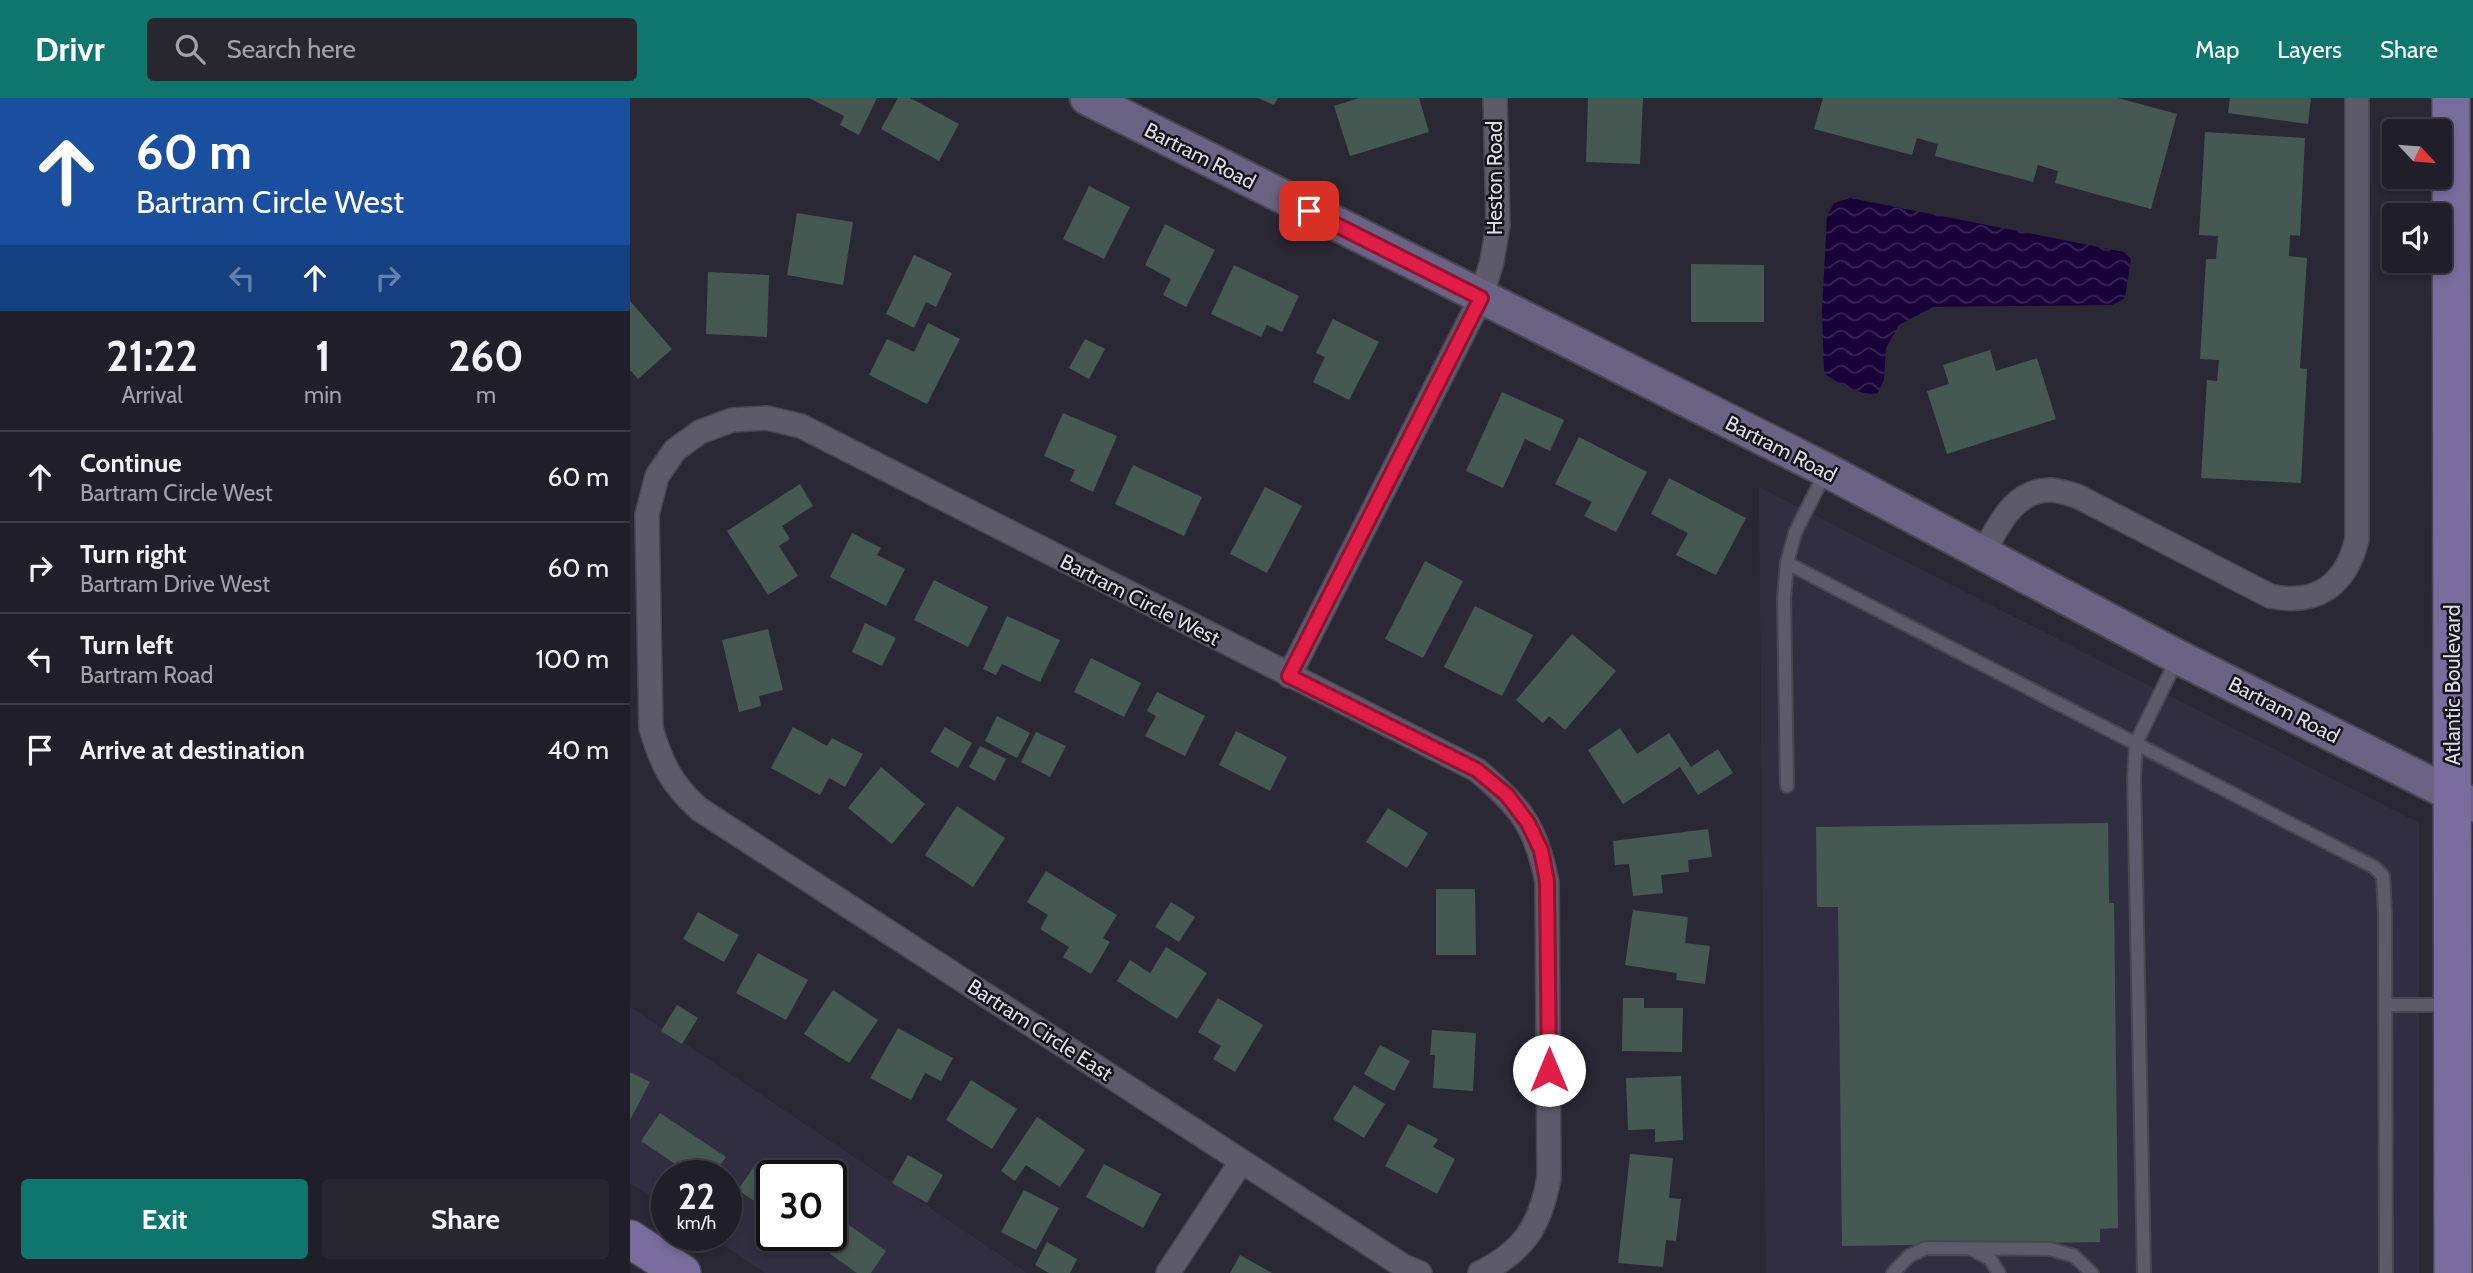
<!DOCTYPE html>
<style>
:root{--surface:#201e28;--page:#282730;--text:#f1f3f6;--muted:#a2a2a8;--line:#3d3c45;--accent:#0f766e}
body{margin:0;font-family:Cabin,sans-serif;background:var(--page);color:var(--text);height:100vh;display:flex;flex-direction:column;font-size:26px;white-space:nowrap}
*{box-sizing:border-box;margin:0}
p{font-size:23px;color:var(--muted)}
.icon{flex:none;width:38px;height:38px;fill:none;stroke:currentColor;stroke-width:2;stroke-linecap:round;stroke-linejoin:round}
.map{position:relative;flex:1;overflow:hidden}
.details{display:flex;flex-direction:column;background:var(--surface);width:630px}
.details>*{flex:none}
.top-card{background:#1a4fa0;color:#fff;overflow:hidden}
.needle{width:46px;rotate:116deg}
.tools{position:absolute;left:1752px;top:21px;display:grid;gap:14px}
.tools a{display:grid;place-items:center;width:70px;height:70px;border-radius:7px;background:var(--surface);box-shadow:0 4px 10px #0003,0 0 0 2px var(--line);font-size:35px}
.speed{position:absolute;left:21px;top:1062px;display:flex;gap:14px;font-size:35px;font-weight:700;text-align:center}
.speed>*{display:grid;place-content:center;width:91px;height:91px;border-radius:50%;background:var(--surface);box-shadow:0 4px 10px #0003,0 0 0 2px var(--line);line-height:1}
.speed small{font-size:18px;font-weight:400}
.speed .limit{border:4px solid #111;border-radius:10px;background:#fff;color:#111}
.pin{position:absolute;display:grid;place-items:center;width:60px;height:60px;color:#fff;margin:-30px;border-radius:14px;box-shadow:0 4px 10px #0006}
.me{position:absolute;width:77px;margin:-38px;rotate:0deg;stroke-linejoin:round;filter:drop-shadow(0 0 5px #0008)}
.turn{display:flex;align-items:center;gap:24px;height:147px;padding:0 21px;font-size:32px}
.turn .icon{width:91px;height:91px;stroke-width:2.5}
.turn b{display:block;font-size:49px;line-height:60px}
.lanes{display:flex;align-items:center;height:66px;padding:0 21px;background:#0003;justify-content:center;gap:35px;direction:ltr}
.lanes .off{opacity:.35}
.eta{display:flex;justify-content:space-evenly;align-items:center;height:119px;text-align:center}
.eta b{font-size:42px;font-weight:800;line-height:49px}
.primary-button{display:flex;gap:14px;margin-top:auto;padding:14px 21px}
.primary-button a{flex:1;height:80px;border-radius:7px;background:var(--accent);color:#fff;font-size:28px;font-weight:800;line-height:80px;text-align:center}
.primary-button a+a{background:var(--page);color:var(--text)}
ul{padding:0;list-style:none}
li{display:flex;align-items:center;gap:21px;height:91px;padding:0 21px;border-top:2px solid var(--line)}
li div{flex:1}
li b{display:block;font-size:26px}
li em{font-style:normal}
header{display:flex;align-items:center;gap:42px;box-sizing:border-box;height:98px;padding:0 35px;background:var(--accent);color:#fff}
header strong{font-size:33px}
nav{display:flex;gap:38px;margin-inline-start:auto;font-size:24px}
.search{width:490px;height:63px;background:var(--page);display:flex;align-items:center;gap:18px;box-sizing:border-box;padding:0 24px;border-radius:7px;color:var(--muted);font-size:26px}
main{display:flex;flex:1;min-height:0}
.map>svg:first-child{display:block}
.built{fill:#322e42;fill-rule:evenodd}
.water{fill:url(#water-waves)}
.building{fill:#455952}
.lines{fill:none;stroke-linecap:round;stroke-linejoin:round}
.lane-casing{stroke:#494652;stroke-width:16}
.street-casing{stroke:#494652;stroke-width:26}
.secondary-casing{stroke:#494652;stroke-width:37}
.primary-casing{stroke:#494652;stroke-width:40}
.lane{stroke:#5d5a6a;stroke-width:12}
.street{stroke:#5d5a6a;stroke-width:23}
.secondary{stroke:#6b6384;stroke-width:33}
.primary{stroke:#796d9e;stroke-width:37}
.route-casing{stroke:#92132f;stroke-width:18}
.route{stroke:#e11d48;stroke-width:12}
.labels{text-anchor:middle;stroke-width:5;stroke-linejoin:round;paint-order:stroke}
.street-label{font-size:21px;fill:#dedce6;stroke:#131219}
</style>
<header>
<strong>Drivr</strong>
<div class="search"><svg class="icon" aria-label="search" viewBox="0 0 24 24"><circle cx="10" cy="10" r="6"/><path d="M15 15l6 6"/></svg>Search here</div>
<nav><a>Map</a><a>Layers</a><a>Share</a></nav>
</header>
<main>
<section class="details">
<div class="top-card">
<div class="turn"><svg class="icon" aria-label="ahead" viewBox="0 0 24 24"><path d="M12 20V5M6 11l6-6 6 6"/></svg><div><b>60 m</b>Bartram Circle West</div></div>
<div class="lanes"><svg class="icon off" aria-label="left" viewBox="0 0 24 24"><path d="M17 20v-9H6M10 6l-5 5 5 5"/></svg><svg class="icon" aria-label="ahead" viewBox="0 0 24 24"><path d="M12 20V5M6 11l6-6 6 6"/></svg><svg class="icon off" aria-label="right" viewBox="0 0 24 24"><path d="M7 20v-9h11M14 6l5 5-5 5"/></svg></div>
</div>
<div class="eta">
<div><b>21:22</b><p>Arrival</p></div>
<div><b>1</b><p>min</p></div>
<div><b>260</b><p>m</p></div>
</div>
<ul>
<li><svg class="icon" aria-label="ahead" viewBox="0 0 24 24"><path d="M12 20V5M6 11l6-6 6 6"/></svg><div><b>Continue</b><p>Bartram Circle West</p></div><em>60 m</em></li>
<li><svg class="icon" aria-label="right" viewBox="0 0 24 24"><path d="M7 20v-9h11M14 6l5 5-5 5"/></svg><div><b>Turn right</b><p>Bartram Drive West</p></div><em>60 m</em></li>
<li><svg class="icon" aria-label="left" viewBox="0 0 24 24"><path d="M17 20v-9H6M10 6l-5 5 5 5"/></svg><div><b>Turn left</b><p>Bartram Road</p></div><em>100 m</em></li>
<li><svg class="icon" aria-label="arrive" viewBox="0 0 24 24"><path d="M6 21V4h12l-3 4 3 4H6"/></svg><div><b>Arrive at destination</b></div><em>40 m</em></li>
</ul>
<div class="primary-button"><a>Exit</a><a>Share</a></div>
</section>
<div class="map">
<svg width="1843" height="1175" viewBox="0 0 1843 1175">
<defs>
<pattern id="water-waves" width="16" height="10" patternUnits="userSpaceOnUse" patternTransform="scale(1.75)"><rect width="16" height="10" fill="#180039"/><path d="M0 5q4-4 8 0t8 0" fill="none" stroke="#392556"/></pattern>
</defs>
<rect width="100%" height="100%" fill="#2b2836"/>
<g class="built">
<polygon points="1129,389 1789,725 1789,1175 1136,1175"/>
<path d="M0,909L397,1175H135L79,1138H96V1078H37V1109L0,1085ZM142,1078H201V1138H142Z"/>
</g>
<path class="water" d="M1220,100L1494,154L1501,161L1495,200L1482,207L1303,209L1269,227L1256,250L1254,282L1248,295C1232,299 1207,285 1194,275L1192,213L1197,118L1204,105Z"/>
<g class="building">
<polygon points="179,0 247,0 229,37 210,27 214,18"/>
<polygon points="268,0 280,0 329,26 309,63 251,31"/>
<polygon points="628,0 648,0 644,7"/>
<polygon points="729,0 789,0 799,34 720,58 704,8"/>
<polygon points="958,0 1013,0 1010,66 956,64"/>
<polygon points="1193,0 1488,0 1547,16 1521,111 1425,85 1428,73 1408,67 1403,84 1305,58 1308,46 1287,40 1282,57 1184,31"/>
<polygon points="1600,0 1681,0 1678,26 1598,15"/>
<polygon points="1575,34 1675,40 1670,138 1660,137 1659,158 1677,160 1670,270 1677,271 1671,385 1571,380 1577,282 1587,283 1589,262 1570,261 1576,161 1586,161 1588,138 1569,137"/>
<polygon points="459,88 500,109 474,161 433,141"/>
<polygon points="167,115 223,124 213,187 157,177"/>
<polygon points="535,126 585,152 556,209 533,197 541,181 515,167"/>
<polygon points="284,157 322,175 306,209 296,204 284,230 256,216"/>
<polygon points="1061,166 1134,167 1134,224 1061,224"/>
<polygon points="604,167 669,198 652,234 637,227 631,239 581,216"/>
<polygon points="78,174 139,177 137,239 76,236"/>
<polygon points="0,203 42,251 8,281 0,272"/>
<polygon points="703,221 749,244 719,302 683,284 695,259 686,255"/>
<polygon points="298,225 330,241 297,306 239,277 257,241 284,254"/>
<polygon points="455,241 475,251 459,281 439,270"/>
<polygon points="1360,252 1366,273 1407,260 1426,321 1317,356 1297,293 1319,286 1313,267"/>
<polygon points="872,294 934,322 920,353 895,341 873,390 836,373"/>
<polygon points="433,315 487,338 463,394 440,383 445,372 414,358"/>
<polygon points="949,339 1017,374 986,434 954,418 962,404 925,386"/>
<polygon points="503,367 572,399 554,438 485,406"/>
<polygon points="1039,380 1116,420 1086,477 1046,457 1058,435 1021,416"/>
<polygon points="170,386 183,408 152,428 160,441 149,448 168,478 138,497 97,433"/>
<polygon points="635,389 672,408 637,475 600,456"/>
<polygon points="222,435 251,450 247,457 275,471 256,508 200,479"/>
<polygon points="795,463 833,483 793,560 755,541"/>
<polygon points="304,482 358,509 338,549 284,522"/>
<polygon points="845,508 903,537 872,598 814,569"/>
<polygon points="377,518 430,542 410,584 372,566 366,577 353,571"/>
<polygon points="235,525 266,540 252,568 222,554"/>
<polygon points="138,531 153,592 129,598 131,608 109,614 92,542"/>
<polygon points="942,536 986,573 935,632 919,618 913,625 886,602"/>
<polygon points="461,560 511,585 494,619 444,594"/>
<polygon points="527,594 575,618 555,658 515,638 526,618 517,613"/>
<polygon points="367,618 400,635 387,660 355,643"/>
<polygon points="163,629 197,648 202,640 233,656 215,689 199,680 190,697 141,670"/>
<polygon points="315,629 342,645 328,670 300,654"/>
<polygon points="990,630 1007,656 1039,635 1061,669 1088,651 1103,675 1068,697 1050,669 993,706 958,652"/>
<polygon points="606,633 657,659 640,693 589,667"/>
<polygon points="406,634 436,648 420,679 391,664"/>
<polygon points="350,648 376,661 365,683 339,669"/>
<polygon points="251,669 295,706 262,746 218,710"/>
<polygon points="327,708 375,740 343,789 295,757"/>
<polygon points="758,710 798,735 777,770 736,744"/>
<polygon points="1478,725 1479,805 1484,805 1488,1130 1470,1131 1470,1144 1212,1148 1208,809 1187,809 1186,729"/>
<polygon points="1078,731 1082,759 1058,762 1059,774 1031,777 1033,795 1003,798 999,766 985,767 983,743"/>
<polygon points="416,773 487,817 473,840 480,844 461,876 433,859 439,849 410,831 418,817 397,804"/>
<polygon points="806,791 845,791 846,857 806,857"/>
<polygon points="541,804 565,819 549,844 525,829"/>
<polygon points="1003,812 1058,819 1055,845 1080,848 1075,886 1046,882 1047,875 995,867"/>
<polygon points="68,814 109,837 94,864 53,841"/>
<polygon points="536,849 577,875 547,921 487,883 500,862 520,875"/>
<polygon points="128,855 178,882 156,922 106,895"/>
<polygon points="203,892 248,922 219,965 174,936"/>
<polygon points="588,900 633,927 605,974 583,961 591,948 568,934"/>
<polygon points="993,900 1014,900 1014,910 1053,910 1052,954 992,953"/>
<polygon points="47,907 68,920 52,946 31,933"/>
<polygon points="268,930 323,960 311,983 295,975 281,1002 240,980"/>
<polygon points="802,932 846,935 843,993 803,990 805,957 800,957"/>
<polygon points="750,947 780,963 764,993 734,976"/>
<polygon points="0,974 20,984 0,1022"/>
<polygon points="1051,978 1053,1042 1025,1044 1025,1031 998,1032 996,980"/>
<polygon points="341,982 387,1011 362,1051 316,1022"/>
<polygon points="724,987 755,1006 734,1040 703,1021"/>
<polygon points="30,1015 96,1059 83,1078 63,1078 11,1043"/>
<polygon points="407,1019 455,1052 430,1089 396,1067 385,1083 371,1073"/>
<polygon points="778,1026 808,1041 803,1049 825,1061 807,1096 755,1068"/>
<polygon points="1000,1056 1043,1060 1039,1100 1051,1101 1046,1143 1036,1142 1033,1169 988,1165"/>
<polygon points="278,1057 313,1077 297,1105 262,1085"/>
<polygon points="127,1064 148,1078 142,1078 142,1115 108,1092"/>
<polygon points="474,1066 531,1096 513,1130 456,1099"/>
<polygon points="394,1092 429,1110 406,1152 371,1134"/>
<polygon points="206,1118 256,1153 241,1175 227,1175 186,1146 192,1138 201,1138 201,1124"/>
<polygon points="417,1144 447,1161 440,1175 419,1175 405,1167"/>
<polygon points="610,1157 642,1175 600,1175"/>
</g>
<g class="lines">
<defs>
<g id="lane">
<polyline points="1157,465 1744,769 1753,778 1755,815 1756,1175"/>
<polyline points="1157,688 1154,500 1157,465 1165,435 1196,373"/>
<polyline points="1756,907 1818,907"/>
<polyline points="1342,1151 1360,1161 1369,1175"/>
<polyline points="1263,1175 1279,1158 1296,1150 1420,1151 1444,1158 1462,1175"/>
<polyline points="1514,1175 1504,680 1506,645 1548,559"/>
</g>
<g id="street">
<path d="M1352,457C1368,429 1383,392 1420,392C1429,392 1439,396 1447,398L1640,498C1687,508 1716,487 1727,441V0"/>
<polyline points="659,578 851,200 862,163 868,127 865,0"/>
<polyline points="538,1175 611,1064"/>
<path d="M790,1175L773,1168L69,711C42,687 31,665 21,630L17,417L27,378L45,352L70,334L102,322L137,320L171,328L847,672C890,708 906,728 917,784L919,1080C910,1128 894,1153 850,1175"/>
</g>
<polyline id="secondary" points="457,0 1196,372 1548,559 1843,707"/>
<g id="primary">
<polyline points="1821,0 1823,1175"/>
<polyline points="0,1141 52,1175"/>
</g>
</defs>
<use href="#lane" class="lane-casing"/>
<use href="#street" class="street-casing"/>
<use href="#secondary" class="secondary-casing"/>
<use href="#primary" class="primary-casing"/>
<use href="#lane" class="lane"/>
<use href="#street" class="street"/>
<use href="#secondary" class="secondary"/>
<use href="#primary" class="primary"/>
</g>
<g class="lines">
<defs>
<polyline id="route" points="679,113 851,200 659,578 847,672 877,697 898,725 911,752 917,783 919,972"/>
</defs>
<use href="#route" class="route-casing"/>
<use href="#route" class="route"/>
</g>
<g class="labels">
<g class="street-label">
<text transform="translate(570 58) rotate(27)" y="7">Bartram Road</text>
<text transform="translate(865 80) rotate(-90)" y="7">Heston Road</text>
<text transform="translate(1151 351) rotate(27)" y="7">Bartram Road</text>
<text transform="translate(510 502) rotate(27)" y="7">Bartram Circle West</text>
<text transform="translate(1823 587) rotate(-90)" y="7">Atlantic Boulevard</text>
<text transform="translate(1654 612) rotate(27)" y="7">Bartram Road</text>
<text transform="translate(410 932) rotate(33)" y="7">Bartram Circle East</text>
</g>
</g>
</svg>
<div class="tools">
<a><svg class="needle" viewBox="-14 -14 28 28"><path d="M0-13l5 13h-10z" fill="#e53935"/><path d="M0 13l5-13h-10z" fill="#a2a2a8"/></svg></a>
<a><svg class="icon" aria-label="sound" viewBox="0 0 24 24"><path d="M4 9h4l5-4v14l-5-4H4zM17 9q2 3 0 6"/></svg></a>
</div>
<div class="speed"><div>22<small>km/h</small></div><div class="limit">30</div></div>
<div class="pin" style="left:679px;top:113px;background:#d93025"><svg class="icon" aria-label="arrive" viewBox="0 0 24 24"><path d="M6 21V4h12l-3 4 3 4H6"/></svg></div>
<svg class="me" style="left:919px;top:972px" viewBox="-20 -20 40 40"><circle r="19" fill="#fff"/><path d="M0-13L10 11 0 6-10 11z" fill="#e11d48"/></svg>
</div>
</main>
